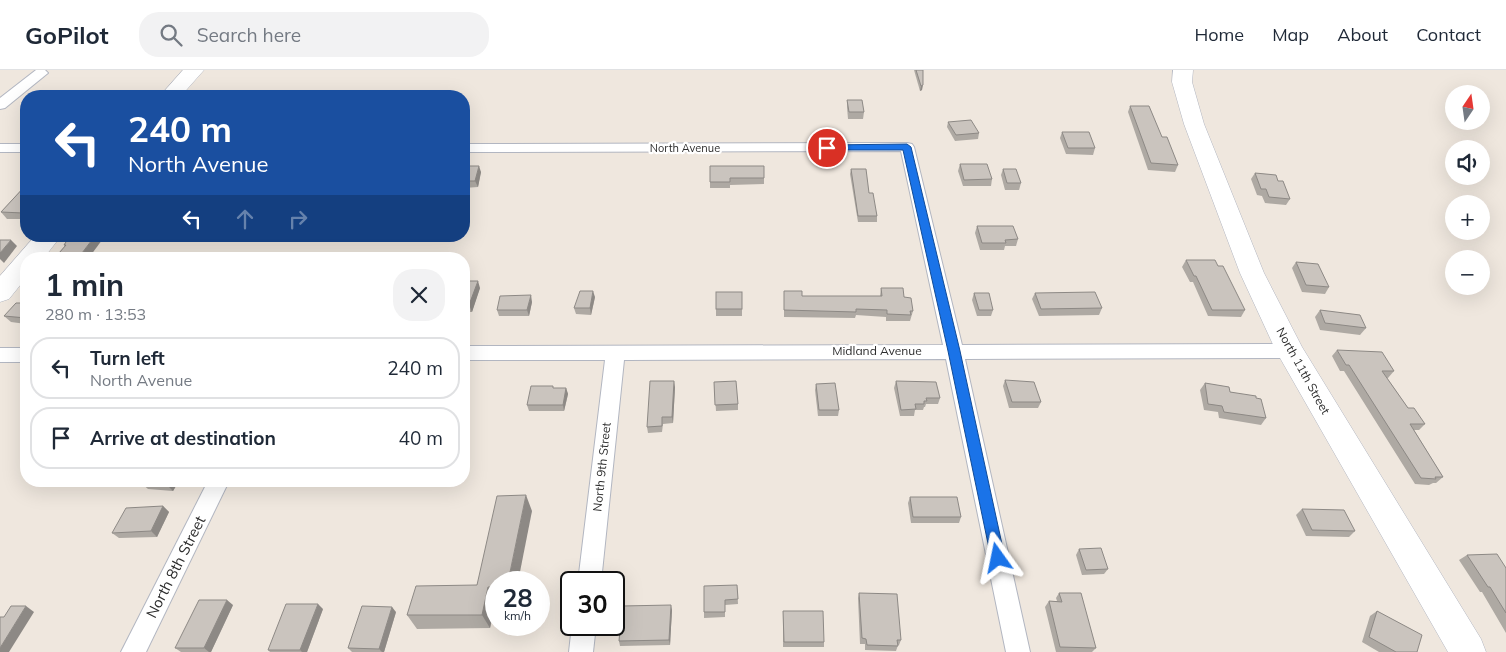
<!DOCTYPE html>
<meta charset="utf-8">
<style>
:root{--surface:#fff;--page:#f2f2f3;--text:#1f2937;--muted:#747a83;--line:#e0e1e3}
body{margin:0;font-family:Mulish,sans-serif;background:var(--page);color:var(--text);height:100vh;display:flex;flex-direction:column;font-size:19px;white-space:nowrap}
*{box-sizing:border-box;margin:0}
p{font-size:16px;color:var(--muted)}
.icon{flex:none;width:28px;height:28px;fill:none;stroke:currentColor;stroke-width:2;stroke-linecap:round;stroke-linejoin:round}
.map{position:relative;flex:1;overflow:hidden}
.side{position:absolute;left:20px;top:182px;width:450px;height:235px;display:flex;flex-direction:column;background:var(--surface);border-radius:20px;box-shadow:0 5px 20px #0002}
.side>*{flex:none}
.top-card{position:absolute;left:20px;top:20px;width:450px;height:152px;border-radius:20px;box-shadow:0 5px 20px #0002;background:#1a4fa0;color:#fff;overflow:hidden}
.needle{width:32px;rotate:13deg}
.fabs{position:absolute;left:1445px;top:15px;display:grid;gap:10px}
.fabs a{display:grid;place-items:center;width:45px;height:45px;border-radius:50%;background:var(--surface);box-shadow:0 5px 20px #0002;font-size:25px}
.speed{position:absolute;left:485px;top:501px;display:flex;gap:10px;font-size:25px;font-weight:700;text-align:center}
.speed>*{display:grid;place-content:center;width:65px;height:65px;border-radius:50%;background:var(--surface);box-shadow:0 5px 20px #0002;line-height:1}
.speed small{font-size:12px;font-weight:400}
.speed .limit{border:2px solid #111;border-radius:8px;background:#fff;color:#111}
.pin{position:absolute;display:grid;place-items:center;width:42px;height:42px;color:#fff;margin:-21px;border:2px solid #fff;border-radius:50%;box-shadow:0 1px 5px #0007}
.me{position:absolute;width:55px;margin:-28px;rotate:348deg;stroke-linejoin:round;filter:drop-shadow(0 0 4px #0008)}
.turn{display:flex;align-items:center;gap:18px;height:105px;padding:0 25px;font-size:22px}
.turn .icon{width:65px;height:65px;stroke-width:2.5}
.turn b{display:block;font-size:35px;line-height:42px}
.lanes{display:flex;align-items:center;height:48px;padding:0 25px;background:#0003;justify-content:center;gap:25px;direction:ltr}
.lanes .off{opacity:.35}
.round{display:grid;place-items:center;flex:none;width:52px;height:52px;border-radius:20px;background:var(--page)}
.head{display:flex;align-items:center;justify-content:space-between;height:85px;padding:0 25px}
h1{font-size:30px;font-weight:700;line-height:38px}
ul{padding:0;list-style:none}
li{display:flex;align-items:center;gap:15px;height:62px;margin:0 10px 8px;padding:0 15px;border:2px solid var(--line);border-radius:20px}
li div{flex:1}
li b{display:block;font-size:19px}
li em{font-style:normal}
header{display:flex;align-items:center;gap:30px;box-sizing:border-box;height:70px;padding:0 25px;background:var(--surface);border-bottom:1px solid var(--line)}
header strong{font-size:24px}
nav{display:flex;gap:28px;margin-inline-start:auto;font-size:18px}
.search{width:350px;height:45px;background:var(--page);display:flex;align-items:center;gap:12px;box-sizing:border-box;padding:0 18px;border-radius:20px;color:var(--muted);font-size:19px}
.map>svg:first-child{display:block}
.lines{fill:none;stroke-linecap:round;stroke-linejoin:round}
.street-casing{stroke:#b2b6c1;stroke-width:2}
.secondary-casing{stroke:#b2b6c1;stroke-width:1}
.street{fill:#fff;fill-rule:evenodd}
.secondary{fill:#fff;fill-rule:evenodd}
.wall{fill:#aea9a3}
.shaded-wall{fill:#8d8985}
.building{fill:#cac4be;stroke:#8d8985}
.route{fill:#1a73e8;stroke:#114b97}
.labels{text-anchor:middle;stroke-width:4.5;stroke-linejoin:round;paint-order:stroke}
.far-street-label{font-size:11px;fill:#2c2c2c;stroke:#fff}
.street-label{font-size:12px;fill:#2c2c2c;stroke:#fff}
.near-street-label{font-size:15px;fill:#2c2c2c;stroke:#fff}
</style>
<header>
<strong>GoPilot</strong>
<div class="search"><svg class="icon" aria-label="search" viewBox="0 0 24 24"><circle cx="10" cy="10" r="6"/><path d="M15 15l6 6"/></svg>Search here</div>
<nav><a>Home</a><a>Map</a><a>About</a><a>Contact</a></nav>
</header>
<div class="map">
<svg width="1506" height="582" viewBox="0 0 1506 582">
<rect width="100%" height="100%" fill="#efe7de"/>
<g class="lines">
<defs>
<g id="street">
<polygon points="36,0 45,0 48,3 5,38 0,39 0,28"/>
<polygon points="907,73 912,74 914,77 962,275 1290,274 1297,276 1299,281 1297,286 1290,288 965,289 1030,582 1006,582 946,289 624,290 601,512 578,512 605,290 464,290 464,276 943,275 901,81 464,82 464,74"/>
<rect x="0" y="74" width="26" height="8"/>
<rect x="0" y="278" width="26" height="14"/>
<polygon points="208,411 229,411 146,582 121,582"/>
<polygon points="572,555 596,555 593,582 569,582"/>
</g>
<g id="secondary">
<polygon points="183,0 204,0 181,26 160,26"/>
<polygon points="1173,0 1193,0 1192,12 1204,54 1264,203 1302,277 1481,569 1486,582 1448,582 1276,281 1240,203 1184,54 1172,12"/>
<polygon points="35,166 61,166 43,189 26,189 26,208 9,229 0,232 0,206"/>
</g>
</defs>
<use href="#street" class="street-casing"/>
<use href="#secondary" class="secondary-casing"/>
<use href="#street" class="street"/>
<use href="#secondary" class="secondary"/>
</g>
<g class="wall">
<polygon points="914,0 923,0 922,20 920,21"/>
<polygon points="847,30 864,42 863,49 848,49 847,37"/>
<polygon points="1130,36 1162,67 1178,95 1175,102 1148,100 1128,42"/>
<polygon points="948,52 979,63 978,69 955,71 947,57"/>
<polygon points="1062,62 1095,78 1093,85 1066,84 1060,68"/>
<polygon points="960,94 992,109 991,116 963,116 958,101"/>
<polygon points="464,96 481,102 478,117 464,118"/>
<polygon points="764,96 764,114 730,115 730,118 710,118 710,112"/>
<polygon points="851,99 869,123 877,146 877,152 858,152 850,104"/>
<polygon points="1003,99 1021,113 1019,120 1005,120 1001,105"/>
<polygon points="1255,103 1278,111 1290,129 1286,135 1265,133 1262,126 1257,125 1251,109"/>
<polygon points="26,115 26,149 7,149 1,142"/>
<polygon points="977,156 1018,169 1016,176 1005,176 1004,180 980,180 975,163"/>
<polygon points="70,166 88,189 64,189 59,183 65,176 64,175"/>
<polygon points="1186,190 1218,196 1245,240 1241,247 1208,246 1193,212 1190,212 1182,197"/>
<polygon points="1296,192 1329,217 1325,224 1302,222 1292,198"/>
<polygon points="464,211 480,218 472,242 464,242"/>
<polygon points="881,218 904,227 913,241 910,251 886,251 886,247 856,245 855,248 784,247 784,221 802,226 880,226"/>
<polygon points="742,222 742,246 716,246 716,239"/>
<polygon points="974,223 993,240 991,246 977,246 972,230"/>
<polygon points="1035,223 1102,238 1099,245 1039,246 1032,229"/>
<polygon points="595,227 591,245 576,244 574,238"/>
<polygon points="532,232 529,246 499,246 497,240"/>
<polygon points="26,233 26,254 11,252 4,246"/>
<polygon points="1320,240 1366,258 1360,265 1320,260 1315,247"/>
<polygon points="1337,280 1394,301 1388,308 1387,308 1408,338 1425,354 1419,360 1414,360 1443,407 1436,413 1433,413 1429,415 1415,414 1344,301 1340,301 1332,286"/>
<polygon points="1005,310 1041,332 1038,338 1009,338 1003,316"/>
<polygon points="896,311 940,328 938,334 926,334 925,337 924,337 923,340 915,340 914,346 900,346 894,318"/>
<polygon points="714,312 738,334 738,340 716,341"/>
<polygon points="1205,313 1230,322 1256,328 1266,348 1261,355 1219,348 1218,342 1204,340 1200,320"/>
<polygon points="816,314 839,340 838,346 818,346 815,320"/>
<polygon points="675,317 673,353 663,354 662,362 648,363 647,357"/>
<polygon points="566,318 568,324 564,341 529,341 527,335"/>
<polygon points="26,325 26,337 21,332"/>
<polygon points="142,411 179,411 173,421 148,419 141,413"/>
<polygon points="910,427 961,447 959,453 911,453 908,433"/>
<polygon points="163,436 169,442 157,467 119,468 112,463"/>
<polygon points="1302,439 1355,461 1349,467 1306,466 1296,445"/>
<polygon points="532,441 496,512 496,531 490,558 417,559 407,545 477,515"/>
<polygon points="1079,479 1108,499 1104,504 1082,505 1076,485"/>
<polygon points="1467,485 1506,498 1506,563 1482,522 1480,522 1459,490"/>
<polygon points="737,515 738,534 725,535 725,547 704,548 704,542"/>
<polygon points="859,523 901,570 899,575 898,575 896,581 865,580 865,574 860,574 858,528"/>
<polygon points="1059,523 1096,578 1092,582 1056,582 1045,537 1049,531 1057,531 1056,528"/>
<polygon points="233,535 211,582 181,582 175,578"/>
<polygon points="323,539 307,582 270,582 268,580"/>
<polygon points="672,540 670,575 620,576 619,571"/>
<polygon points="783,541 824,572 824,577 783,577"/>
<polygon points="1377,541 1417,582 1379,582 1362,572 1370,546"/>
<polygon points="396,542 384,582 352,582 348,578"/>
</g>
<g class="shaded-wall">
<polygon points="923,15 922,20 920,21 921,16"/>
<polygon points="479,96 481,102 478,117 475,111"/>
<polygon points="26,139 26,147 23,143"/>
<polygon points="95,166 105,166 88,189 87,189 82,183"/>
<polygon points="11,170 17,176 4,193 0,189 0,183"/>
<polygon points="478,211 480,218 472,242 469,235"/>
<polygon points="593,221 595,227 591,245 590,238"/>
<polygon points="531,225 532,232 529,246 527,240"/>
<polygon points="674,311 675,317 673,353 672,347"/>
<polygon points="566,318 568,324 564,341 563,335"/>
<polygon points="169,411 179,411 173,421 167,415"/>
<polygon points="526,425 532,441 518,512 508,512"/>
<polygon points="163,436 169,442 157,467 151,461"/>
<polygon points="488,517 496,531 490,558 482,545"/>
<polygon points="227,530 233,535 211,582 209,582 204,578"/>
<polygon points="318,534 323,539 307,582 302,582 300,580"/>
<polygon points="671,535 672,540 670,575 669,570"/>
<polygon points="26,536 34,542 9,582 0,582 0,578"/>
<polygon points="392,537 396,542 384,582 382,582 379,579"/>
</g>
<g class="building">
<polygon points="916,0 923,0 923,15 921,16"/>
<polygon points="847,30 862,30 864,42 849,42"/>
<polygon points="1130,36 1149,36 1162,67 1167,67 1178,95 1151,93"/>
<polygon points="971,50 979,63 956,65 948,52"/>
<polygon points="1062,62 1089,62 1095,78 1068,78"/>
<polygon points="960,94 987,94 992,109 964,110"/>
<polygon points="464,96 479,96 475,111 464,111"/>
<polygon points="710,96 764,96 764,108 730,108 730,112 710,112"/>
<polygon points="851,99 866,99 869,123 873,123 877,146 858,146"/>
<polygon points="1003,99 1016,99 1021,113 1007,113"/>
<polygon points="1255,103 1276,105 1278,111 1283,111 1290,129 1269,127 1266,119 1261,119"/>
<polygon points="26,115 26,139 23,143 1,142"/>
<polygon points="977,156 1013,156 1018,169 1005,170 1006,173 982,173"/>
<polygon points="70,166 95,166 82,183 59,183 66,175 64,175"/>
<polygon points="0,170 11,170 0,183"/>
<polygon points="1186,190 1215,190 1218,196 1223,196 1245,240 1212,240 1196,206 1194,206"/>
<polygon points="1296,192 1318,194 1329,217 1306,215"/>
<polygon points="464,211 478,211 469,235 464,235"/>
<polygon points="881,218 903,218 904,227 911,228 913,241 910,241 911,245 887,244 887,240 856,239 856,242 784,240 784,221 802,221 802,226 882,226"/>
<polygon points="580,221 593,221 590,238 574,238"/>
<rect x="716" y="222" width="26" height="17"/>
<polygon points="1095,222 1102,238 1041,239 1035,223"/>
<polygon points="974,223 989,223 993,240 979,240"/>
<polygon points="531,225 527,240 497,240 500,226"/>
<polygon points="16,233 26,233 26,248 4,246"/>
<polygon points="1320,240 1360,245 1366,258 1325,253"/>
<polygon points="1337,280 1382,282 1394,301 1382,301 1408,338 1414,338 1425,354 1410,354 1443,407 1435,407 1436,409 1421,408 1349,295 1346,295"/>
<polygon points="1005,310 1034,312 1041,332 1012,332"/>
<polygon points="650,311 674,311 672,347 662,347 662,356 647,357"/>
<polygon points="736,311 738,334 715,335 714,312"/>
<polygon points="896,311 936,312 940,328 926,328 927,331 924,331 924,334 915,334 916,339 901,340"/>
<polygon points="835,313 839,340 819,340 816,314"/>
<polygon points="1205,313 1229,317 1230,322 1256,326 1256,328 1261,329 1266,348 1224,342 1222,336 1208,334"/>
<polygon points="531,316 553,316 553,318 566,318 563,335 527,335"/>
<polygon points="26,325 26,332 21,332"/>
<polygon points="142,411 169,411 167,415 141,413"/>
<polygon points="526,425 508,512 496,512 496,517 488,517 482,545 407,545 416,516 477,515 497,426"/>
<polygon points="910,427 957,427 961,447 913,447"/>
<polygon points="163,436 151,461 112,463 126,438"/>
<polygon points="1302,439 1344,440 1355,461 1312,460"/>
<polygon points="1101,478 1108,499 1086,500 1079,479"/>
<polygon points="1497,484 1506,498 1506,543 1490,517 1488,517 1467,485"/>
<polygon points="737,515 738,529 725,530 725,542 704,542 704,516"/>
<polygon points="859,523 897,524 901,570 897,570 898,576 867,575 866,569 862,568"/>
<polygon points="1059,523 1081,523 1096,578 1060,577 1049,531 1062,532"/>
<polygon points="199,530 227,530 204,578 175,578"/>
<polygon points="286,534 318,534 300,580 268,580"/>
<polygon points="671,535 669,570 619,571 622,536"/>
<polygon points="11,536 26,536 0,578 0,547 4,547"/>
<polygon points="362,536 392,537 379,579 348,578"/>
<polygon points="783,541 823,541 824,572 784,572"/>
<polygon points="1377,541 1422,565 1417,582 1396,582 1369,567"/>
</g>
<polygon class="route" points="907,74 911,77 960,281 1005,488 1003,492 998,494 993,492 991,488 948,281 903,80 827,80 823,78 827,75"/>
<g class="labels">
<g class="far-street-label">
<text x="685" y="82">North Avenue</text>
</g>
<g class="street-label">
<text x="877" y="285">Midland Avenue</text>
<text transform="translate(1303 301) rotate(61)" y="4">North 11th Street</text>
<text transform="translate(602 397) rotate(-84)" y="4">North 9th Street</text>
</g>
<g class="near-street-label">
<text transform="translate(176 497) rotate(-63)" y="5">North 8th Street</text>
</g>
</g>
</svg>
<div class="fabs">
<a><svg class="needle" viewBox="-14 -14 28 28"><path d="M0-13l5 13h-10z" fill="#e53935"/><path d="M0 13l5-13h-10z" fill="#747a83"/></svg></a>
<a><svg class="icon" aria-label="sound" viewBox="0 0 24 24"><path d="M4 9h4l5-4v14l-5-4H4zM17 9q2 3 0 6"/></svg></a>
<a>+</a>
<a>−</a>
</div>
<div class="speed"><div>28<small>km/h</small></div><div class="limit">30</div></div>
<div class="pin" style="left:827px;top:78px;background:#d93025"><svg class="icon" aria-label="arrive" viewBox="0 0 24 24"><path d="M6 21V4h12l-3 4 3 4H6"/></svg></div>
<svg class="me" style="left:998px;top:488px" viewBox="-20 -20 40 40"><path d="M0-17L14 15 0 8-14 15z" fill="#1a73e8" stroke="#fff" stroke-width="4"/></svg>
<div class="top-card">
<div class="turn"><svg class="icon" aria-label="left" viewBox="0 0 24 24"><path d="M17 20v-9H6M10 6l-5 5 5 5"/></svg><div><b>240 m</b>North Avenue</div></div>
<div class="lanes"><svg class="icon" aria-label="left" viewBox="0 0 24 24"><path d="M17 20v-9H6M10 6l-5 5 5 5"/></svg><svg class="icon off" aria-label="ahead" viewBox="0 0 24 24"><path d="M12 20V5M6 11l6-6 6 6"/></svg><svg class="icon off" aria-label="right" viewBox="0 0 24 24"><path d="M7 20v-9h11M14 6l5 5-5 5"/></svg></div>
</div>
<section class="side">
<div class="head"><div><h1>1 min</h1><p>280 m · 13:53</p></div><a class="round"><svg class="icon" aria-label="close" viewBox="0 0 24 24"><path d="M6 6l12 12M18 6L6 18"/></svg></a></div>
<ul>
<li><svg class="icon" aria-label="left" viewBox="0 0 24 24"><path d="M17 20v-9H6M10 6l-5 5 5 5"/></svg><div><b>Turn left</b><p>North Avenue</p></div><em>240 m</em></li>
<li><svg class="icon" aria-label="arrive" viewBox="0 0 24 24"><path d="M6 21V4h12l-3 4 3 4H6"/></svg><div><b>Arrive at destination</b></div><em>40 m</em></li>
</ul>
</section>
</div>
